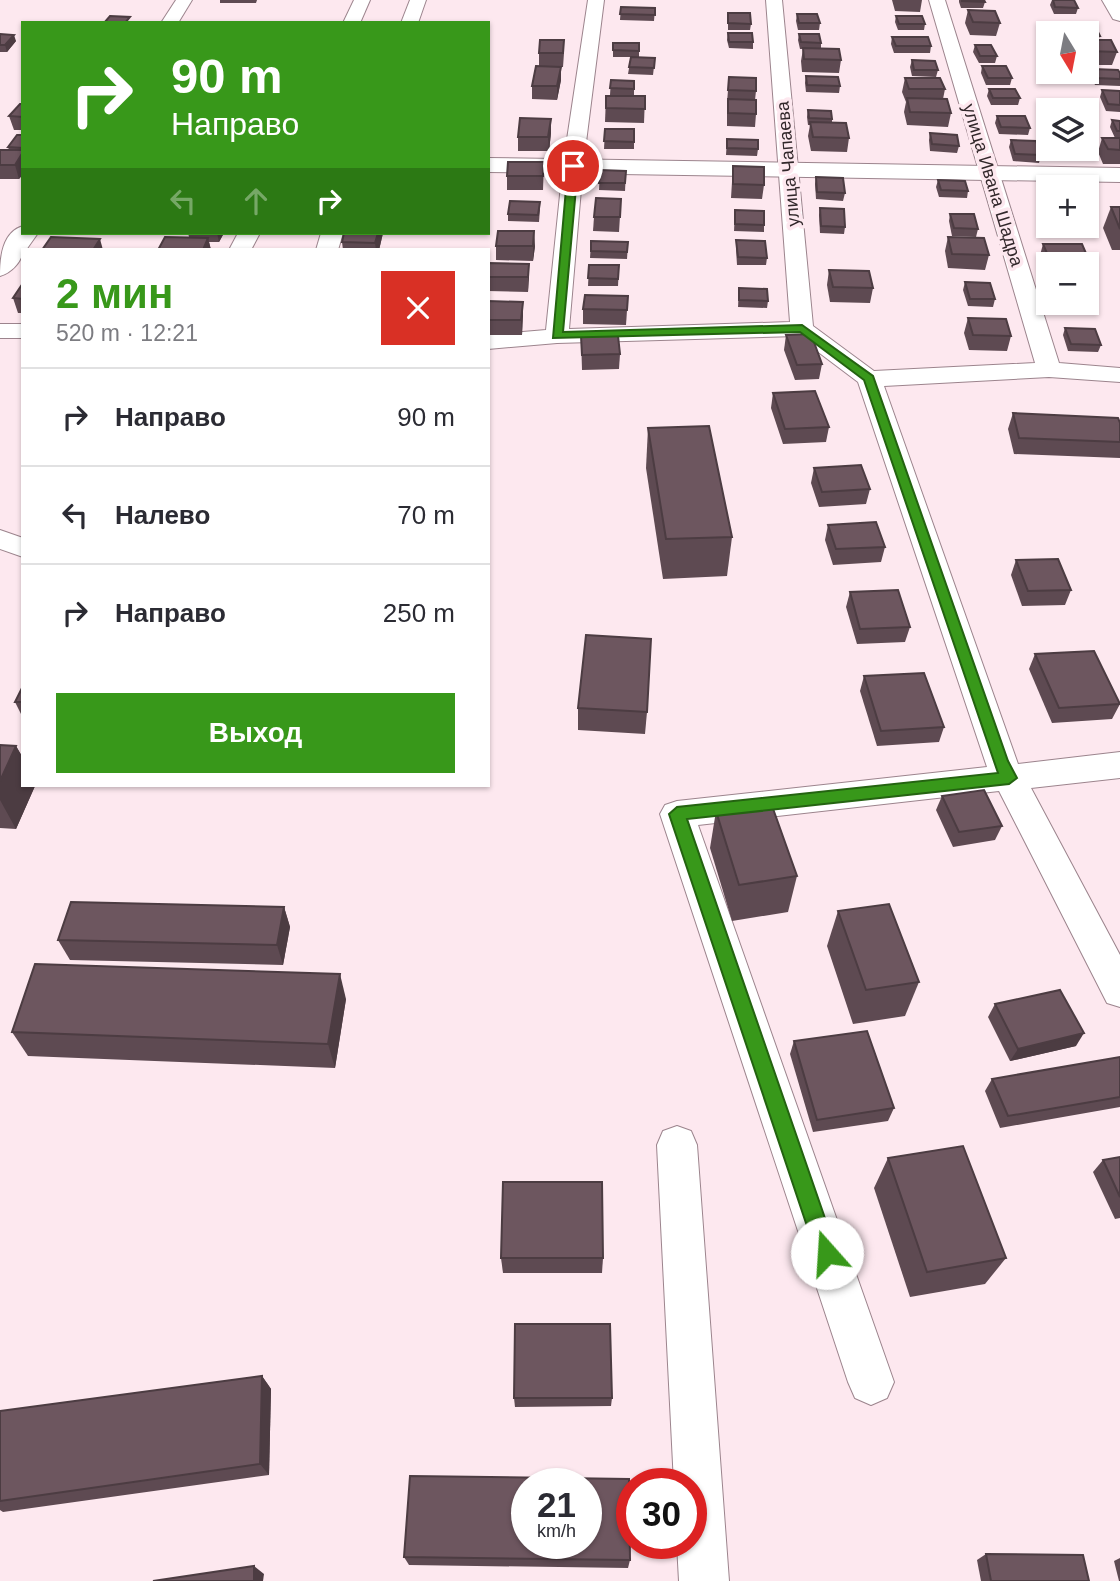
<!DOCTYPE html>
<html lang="ru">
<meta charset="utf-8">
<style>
:root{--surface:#fff;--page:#f7f7f7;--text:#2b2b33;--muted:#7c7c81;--line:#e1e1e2;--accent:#38981a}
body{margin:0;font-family:Helvetica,sans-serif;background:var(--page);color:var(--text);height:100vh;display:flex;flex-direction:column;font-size:26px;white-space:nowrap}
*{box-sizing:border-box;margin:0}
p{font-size:23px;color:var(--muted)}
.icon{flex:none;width:38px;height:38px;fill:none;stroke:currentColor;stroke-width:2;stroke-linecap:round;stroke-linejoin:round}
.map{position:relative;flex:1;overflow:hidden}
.drawer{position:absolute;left:21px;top:248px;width:469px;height:539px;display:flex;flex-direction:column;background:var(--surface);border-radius:0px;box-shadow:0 2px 5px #0004}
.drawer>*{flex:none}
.top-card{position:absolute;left:21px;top:21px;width:469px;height:214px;border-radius:0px;box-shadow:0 2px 5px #0004;background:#38981a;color:#fff;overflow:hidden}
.needle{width:46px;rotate:170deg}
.buttons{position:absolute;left:1036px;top:21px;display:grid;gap:14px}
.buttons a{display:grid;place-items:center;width:63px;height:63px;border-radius:0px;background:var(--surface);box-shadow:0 2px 5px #0004;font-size:35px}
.speed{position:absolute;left:511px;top:1468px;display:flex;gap:14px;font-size:35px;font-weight:700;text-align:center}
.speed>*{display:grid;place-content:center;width:91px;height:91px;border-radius:50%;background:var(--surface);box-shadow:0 2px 5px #0004;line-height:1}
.speed small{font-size:18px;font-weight:400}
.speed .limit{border:10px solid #d22;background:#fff;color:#111}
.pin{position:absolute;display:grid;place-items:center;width:60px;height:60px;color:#fff;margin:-30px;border:4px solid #fff;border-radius:50%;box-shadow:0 2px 7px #0007}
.me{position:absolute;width:77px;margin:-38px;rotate:341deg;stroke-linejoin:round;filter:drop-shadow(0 0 5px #0008)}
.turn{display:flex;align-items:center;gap:24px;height:147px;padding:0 35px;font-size:32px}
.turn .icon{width:91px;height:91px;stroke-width:2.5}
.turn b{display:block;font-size:49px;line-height:60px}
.lanes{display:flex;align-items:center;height:66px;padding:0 35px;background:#0003;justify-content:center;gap:35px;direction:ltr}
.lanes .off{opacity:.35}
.round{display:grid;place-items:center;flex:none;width:74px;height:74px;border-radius:0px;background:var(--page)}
.headline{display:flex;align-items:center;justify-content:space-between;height:119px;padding:0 35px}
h1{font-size:42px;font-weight:800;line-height:52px;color:var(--accent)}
.action{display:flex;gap:14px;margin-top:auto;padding:14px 35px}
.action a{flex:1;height:80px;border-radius:0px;background:var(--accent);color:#fff;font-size:28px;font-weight:800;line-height:80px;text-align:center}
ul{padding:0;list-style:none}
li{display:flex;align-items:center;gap:21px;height:98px;padding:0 35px;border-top:2px solid var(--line)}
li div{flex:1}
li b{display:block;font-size:26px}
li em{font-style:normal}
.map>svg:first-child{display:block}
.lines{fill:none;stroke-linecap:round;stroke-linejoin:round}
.minor-casing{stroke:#9c848d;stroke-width:2}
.tertiary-casing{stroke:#9c848d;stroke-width:2}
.minor{fill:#fff;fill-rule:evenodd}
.tertiary{fill:#fff;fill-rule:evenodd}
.wall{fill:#5e4a52}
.shaded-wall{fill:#4c3c42}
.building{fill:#6d565f;stroke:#4c3c42;stroke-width:2;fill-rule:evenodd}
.route{fill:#38981a;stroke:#246311;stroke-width:2}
.labels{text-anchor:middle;stroke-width:7;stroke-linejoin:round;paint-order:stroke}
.far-street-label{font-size:18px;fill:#31272a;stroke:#fde8ef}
</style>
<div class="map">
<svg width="1120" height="1581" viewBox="0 0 1120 1581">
<rect width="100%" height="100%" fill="#fde8ef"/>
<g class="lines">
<defs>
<g id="minor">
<polygon points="176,0 192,0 178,23 161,23"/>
<polygon points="354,0 370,0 360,23 343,23"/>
<polygon points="410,0 426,0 418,23 401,23"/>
<polygon points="588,0 604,0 583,166 569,329 790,322 766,0 782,0 813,326 874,371 1035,363 929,0 945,0 1059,363 1120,368 1120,382 1049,377 884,386 1018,764 1120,752 1120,778 1031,788 1120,955 1120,1007 1107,1003 999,791 698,825 894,1382 887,1398 871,1405 855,1398 848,1382 660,814 665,805 677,801 987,767 858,382 797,336 557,343 488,349 488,335 546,330 563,166"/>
<polygon points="238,233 260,233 251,250 229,250"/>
<polygon points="321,233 343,233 338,250 316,250"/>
<rect x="0" y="324" width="23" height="14"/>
<polygon points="0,530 23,538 23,557 0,549"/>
<polygon points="677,1126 691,1131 697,1145 729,1581 679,1581 677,1544 691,1544 691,1484 674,1484 657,1145 663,1131"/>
</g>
<g id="tertiary">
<polygon points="1102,0 1120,0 1120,21 1113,19"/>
<polygon points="488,158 1120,168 1120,182 488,172"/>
<path d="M23,226V233H38L26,250H23C22,262 11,273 0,276C0,258 2,232 23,226Z"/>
</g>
</defs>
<use href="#minor" class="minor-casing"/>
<use href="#tertiary" class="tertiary-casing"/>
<use href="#minor" class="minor"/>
<use href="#tertiary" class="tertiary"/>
</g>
<g class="wall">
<polygon points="220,0 257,0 256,3 220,3"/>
<polygon points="892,0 922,0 920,12 895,11"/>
<polygon points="959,0 984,0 985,2 983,8 961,8 959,2"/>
<polygon points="1052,0 1074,0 1078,8 1076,14 1054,14 1050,5"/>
<polygon points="621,7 655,8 654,21 620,20"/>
<polygon points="968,10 1000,23 996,36 970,35 965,23"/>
<polygon points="728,13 751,24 750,30 728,30"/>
<polygon points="797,14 820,23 819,30 798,30 796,21"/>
<polygon points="896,16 925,24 924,30 898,30 895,22"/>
<polygon points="1068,27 1100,36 1098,40 1117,52 1112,65 1087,65 1087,33 1066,33"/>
<polygon points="728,33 753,42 753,49 729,48 727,40"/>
<polygon points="0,34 16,41 7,52 0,52"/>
<polygon points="799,34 821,43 821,48 841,60 839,73 802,72 801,61 803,49 800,49 798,40"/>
<polygon points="892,37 931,46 930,53 894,53 891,44"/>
<polygon points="613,43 639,43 639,57 655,58 653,75 628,74 631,57 613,57"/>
<polygon points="975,45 997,56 995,63 979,63 973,52"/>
<polygon points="539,53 564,53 563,67 558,67 561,80 557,100 532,99 532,86 539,66"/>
<polygon points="912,60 938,70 936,77 912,76 910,67"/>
<polygon points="982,66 1012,78 1010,85 986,85 981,73"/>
<polygon points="1093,69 1120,73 1120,86 1095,85 1091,76"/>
<polygon points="806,76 840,86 839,93 806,92 805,83"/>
<polygon points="729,77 756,91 755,100 756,114 755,127 727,126 727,103"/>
<polygon points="905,78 945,89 943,99 951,113 948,127 907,125 904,112 906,102 902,92"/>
<polygon points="611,80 634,81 634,95 610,95"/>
<polygon points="989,89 1020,98 1018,105 991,105 987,96"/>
<polygon points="1102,90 1120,91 1120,112 1106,111 1100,97"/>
<polygon points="606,96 645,96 644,123 605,122"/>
<polygon points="23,104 23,130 14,130 9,116"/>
<polygon points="808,110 832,119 832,123 849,138 847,152 811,151 808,136 810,125 808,125 807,117"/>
<polygon points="997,116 1030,128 1028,135 999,134 995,123"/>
<polygon points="551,119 551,133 549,151 518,151 518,137"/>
<polygon points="1112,120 1120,121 1120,164 1103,164 1098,152 1102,138 1115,138 1110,127"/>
<polygon points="605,129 634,129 634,149 604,149"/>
<polygon points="930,133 959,146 957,153 930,151 929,140"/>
<polygon points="23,135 23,174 19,179 0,179 0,150 9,150 8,147"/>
<polygon points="727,139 758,149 757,156 726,155"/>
<polygon points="1011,140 1041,155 1039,163 1013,161 1009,147"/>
<polygon points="544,162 543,190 507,190 507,176"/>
<polygon points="733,166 764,185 762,199 731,198"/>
<polygon points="600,170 626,171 625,191 599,190"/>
<polygon points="816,177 845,193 843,201 816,199 815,184"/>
<polygon points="938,180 968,191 967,198 939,197 936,187"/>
<polygon points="621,199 619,232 593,231 594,217"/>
<polygon points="1042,206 1048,206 1048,226 1075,226 1071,238 1042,237 1038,220"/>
<polygon points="1111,207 1120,207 1120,250 1112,250 1103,228"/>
<polygon points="820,208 845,227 844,234 820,233 819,215"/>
<polygon points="540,209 539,222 508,221 508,214"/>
<polygon points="735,210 764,225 764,232 734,231"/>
<polygon points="950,214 978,229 976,237 952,236 949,221"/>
<polygon points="188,233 224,233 219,242 209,242 211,250 189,237"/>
<polygon points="344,233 383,233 379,250 343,250 342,242"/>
<polygon points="948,237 989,255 985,270 948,268 945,251"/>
<polygon points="736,240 767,258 766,265 737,265 736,248"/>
<polygon points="591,241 628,242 627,259 590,258"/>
<polygon points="1043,244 1088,258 1086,264 1048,264 1048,273 1045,273 1039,259"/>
<polygon points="496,246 535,246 533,261 496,260"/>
<polygon points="488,263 529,264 528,292 488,291"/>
<polygon points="589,265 619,265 618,286 588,286"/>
<polygon points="829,270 873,288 870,303 830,302 827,285"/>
<polygon points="965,282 995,299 993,307 968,306 963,290"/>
<polygon points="23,283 23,313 18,313 13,298"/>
<polygon points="739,288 768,301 767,308 738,307"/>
<polygon points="628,296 626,325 583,324 583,309"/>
<polygon points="488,301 523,302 522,335 488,335"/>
<polygon points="968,318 1011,336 1007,351 969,350 964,333"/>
<polygon points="1065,328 1101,345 1098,352 1068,351 1063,335"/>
<polygon points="786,335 822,364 819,379 795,380 784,350"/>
<polygon points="581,336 620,354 619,369 582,370"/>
<polygon points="773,393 829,427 826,442 783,444 771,408"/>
<polygon points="1013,413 1120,423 1120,458 1014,454 1008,429"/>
<polygon points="648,428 732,537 727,576 663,579 646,468"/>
<polygon points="814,468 870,489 866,504 819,507 811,483"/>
<polygon points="828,525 885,547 881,562 833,565 825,540"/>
<polygon points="1016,560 1071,590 1065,605 1022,606 1011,575"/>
<polygon points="850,592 910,627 905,642 857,644 846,607"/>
<polygon points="1035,654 1120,704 1112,719 1052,723 1029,669"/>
<polygon points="864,676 944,727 939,742 877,746 860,691"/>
<polygon points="23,686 23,718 15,702"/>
<polygon points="578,708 647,712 645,734 578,730"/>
<polygon points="0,745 16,746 23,758 23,786 35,786 16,829 0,828"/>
<polygon points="942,796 1002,826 995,840 953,847 936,810"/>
<polygon points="716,811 797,876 788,912 732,921 710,848"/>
<polygon points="284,907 290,927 283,965 70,960 58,940"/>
<polygon points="838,911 919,982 905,1016 853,1024 827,946"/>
<polygon points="346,999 335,1068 28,1056 12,1032"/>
<polygon points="995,1004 1076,1046 1010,1061 988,1017"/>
<polygon points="794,1041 894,1108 888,1121 813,1132 790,1054"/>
<polygon points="1120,1057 1120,1107 1000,1128 985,1091 992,1079"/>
<polygon points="1120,1157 1120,1218 1115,1219 1093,1172 1103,1160"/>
<polygon points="888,1158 1006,1258 985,1284 910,1297 874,1188"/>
<polygon points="501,1258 603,1258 602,1273 503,1273"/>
<polygon points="262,1376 271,1389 269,1475 3,1512 0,1510 0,1411"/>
<polygon points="514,1398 612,1398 611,1406 515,1407"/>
<polygon points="986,1554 1089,1581 981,1581 977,1560"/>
<polygon points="404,1557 630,1560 628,1568 409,1565"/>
<polygon points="1120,1558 1120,1581 1119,1581 1114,1561"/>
</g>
<g class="shaded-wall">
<polygon points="14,35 16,41 7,52 5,45"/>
<polygon points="561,67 561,80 557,100 557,86"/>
<polygon points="551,119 551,133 549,151 548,137"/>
<polygon points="23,152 23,174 19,179 15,165"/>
<polygon points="534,231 535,246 533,261 533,246"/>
<polygon points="217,233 224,233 219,242"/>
<polygon points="378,233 383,233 379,250 376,250 375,243"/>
<polygon points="208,238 211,250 203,250"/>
<polygon points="100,239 103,250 93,250"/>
<polygon points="529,264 529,278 528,292 528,277"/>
<polygon points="523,302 523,316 522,335 521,320"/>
<polygon points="16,746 23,758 23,786 35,786 16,829 0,800 0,781"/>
<polygon points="284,907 290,927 283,965 277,945"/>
<polygon points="340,974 346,999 335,1068 328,1044"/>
<polygon points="1084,1033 1076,1046 1010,1061 1018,1049"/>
<polygon points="262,1376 271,1389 269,1475 260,1464"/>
<polygon points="254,1566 264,1574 263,1581 254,1581"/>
</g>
<g class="building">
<polygon points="962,0 984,0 985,2 962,1"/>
<polygon points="1053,0 1074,0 1078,8 1055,7"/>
<polygon points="621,7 655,8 655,15 620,14"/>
<polygon points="968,10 995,11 1000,23 973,22"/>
<polygon points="728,13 750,13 751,24 728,23"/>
<polygon points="797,14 817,14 820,23 799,23"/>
<polygon points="110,16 130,17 125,23 104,23"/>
<polygon points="896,16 922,16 925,24 899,24"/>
<polygon points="1068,27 1096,28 1100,36 1087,36 1087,33 1071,33"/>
<polygon points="728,33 752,33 753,42 729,42"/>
<polygon points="0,34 14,35 5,45 0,45"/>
<polygon points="799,34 819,34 821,43 801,42"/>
<polygon points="892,37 928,37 931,46 896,46"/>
<polygon points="540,40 564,40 563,53 539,53"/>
<polygon points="1087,40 1111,40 1117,52 1087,51"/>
<polygon points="613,43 639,43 639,51 613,50"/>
<polygon points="975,45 991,45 997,56 980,56"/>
<polygon points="803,48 839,49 841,60 804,59"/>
<polygon points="631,57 655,58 654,68 629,67"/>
<polygon points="912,60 935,61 938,70 914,70"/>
<polygon points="536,66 561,67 557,86 532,86"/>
<polygon points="982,66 1006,66 1012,78 988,78"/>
<polygon points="1093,69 1118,70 1120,73 1120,79 1097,78"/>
<polygon points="806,76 838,77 840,86 807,85"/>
<polygon points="729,77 756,78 756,91 728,90"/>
<polygon points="905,78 940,78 945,89 909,89"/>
<polygon points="611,80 634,81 634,89 610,88"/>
<polygon points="989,89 1015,89 1020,98 993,98"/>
<polygon points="1102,90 1120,91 1120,105 1108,104"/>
<polygon points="606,96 645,96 645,109 606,108"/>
<polygon points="907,98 947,99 951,113 910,112"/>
<polygon points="728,99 756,100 756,114 728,113"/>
<polygon points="20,104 23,104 23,117 9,116"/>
<polygon points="808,110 831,111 832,119 809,118"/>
<polygon points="997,116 1025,116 1030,128 1001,127"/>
<polygon points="520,118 551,119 548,137 518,137"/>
<polygon points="1112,120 1120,121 1120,131 1117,131"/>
<polygon points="810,122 846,123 849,138 813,137"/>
<polygon points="605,129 634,129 634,142 604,141"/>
<polygon points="930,133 957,135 959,146 932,144"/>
<polygon points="17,135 23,135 23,148 8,147"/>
<polygon points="1102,138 1120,138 1120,150 1108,149"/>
<polygon points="727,139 758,140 758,149 727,148"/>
<polygon points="1011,140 1036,141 1041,155 1015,154"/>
<polygon points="0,150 23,150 23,152 15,165 0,165"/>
<polygon points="508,162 544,162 543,176 507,176"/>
<polygon points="733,166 764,167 764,185 733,184"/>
<polygon points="600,170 626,171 625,183 599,183"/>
<polygon points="816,177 843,178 845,193 817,192"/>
<polygon points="938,180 965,181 968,191 941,190"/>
<polygon points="596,198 621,199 620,217 594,217"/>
<polygon points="510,201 540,202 538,215 508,214"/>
<polygon points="1042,206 1048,206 1048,223 1047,222"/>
<polygon points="1111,207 1120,207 1120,229"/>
<polygon points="820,208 844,209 845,227 821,226"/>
<polygon points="735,210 764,211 764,225 735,224"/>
<polygon points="950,214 974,214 978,229 954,228"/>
<polygon points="498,231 534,231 533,246 496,246"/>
<polygon points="344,233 378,233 375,243 342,242"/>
<polygon points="51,237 100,239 93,250 42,250"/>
<polygon points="165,237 208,238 203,250 158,250"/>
<polygon points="948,237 984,238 989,255 952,254"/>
<polygon points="736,240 765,241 767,258 738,257"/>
<polygon points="591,241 628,242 627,252 591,251"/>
<polygon points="1043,244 1082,244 1088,258 1049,258"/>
<polygon points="488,263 529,264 528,277 488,277"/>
<polygon points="589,265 619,265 618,279 588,278"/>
<polygon points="829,270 869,271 873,288 833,287"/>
<polygon points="965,282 990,283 995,299 970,299"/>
<polygon points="23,283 23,299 13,298"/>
<polygon points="739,288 767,289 768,301 739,300"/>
<polygon points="585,295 628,296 627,310 583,309"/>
<polygon points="488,301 523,302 521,320 488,320"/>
<polygon points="968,318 1006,319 1011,336 973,335"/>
<polygon points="1065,328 1095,329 1101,345 1071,344"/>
<polygon points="811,334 822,364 797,365 786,335"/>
<polygon points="581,336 618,336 620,354 582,355"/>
<polygon points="815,391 829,427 785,429 773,393"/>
<polygon points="1013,413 1118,418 1120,423 1120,442 1019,438"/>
<polygon points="709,426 732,537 666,539 648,428"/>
<polygon points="861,465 870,489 822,492 814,468"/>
<polygon points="876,522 885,547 836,549 828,525"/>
<polygon points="1058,559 1071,590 1028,591 1016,560"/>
<polygon points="898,590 910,627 860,629 850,592"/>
<polygon points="586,635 651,639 647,712 578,708"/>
<polygon points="1094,651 1120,704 1059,708 1035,654"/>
<polygon points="924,673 944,727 881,731 864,676"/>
<polygon points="23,686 23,702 15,702"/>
<polygon points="0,745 16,746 0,781"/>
<polygon points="984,790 1002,826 959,832 942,796"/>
<polygon points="771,803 797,876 739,885 716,811"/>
<polygon points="71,902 284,907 277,945 58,940"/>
<polygon points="889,904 919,982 866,990 838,911"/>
<polygon points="35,964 340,974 328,1044 12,1032"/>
<polygon points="1060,990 1084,1033 1018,1049 995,1004"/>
<polygon points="867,1031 894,1108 817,1120 794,1041"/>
<polygon points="1120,1057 1120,1097 1008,1116 992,1079"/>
<polygon points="963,1146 1006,1258 927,1272 888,1158"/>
<polygon points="1120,1157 1120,1197 1103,1160"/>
<polygon points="503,1182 602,1182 603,1258 501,1258"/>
<polygon points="515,1324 610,1324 612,1398 514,1398"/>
<polygon points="262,1376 260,1464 0,1501 0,1411"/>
<path d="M410,1476L629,1479L630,1560L404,1557ZM527,1484H586V1544H527Z"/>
<polygon points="986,1554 1083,1555 1089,1581 991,1581"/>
<polygon points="254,1566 254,1581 153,1581"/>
</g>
<polygon class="route" points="573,164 578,166 563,332 802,325 873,376 1008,761 1017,778 1009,784 687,819 837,1253 834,1260 827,1263 819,1260 816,1253 669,814 677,807 998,773 864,380 800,332 553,338 568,166"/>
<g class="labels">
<g class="far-street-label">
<text transform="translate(788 164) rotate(-95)" y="6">улица Чапаева</text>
<text transform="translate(993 185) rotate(73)" y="6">улица Ивана Шадра</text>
</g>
</g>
</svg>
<div class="buttons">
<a><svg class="needle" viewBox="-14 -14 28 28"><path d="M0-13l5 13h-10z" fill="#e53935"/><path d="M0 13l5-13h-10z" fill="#7c7c81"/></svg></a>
<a><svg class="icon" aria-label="layers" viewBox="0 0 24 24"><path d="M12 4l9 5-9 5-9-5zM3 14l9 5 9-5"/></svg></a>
<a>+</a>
<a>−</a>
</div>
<div class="speed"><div>21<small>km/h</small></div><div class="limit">30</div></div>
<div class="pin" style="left:573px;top:166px;background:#d93025"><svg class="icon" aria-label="arrive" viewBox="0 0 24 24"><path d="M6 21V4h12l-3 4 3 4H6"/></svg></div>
<svg class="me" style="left:827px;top:1253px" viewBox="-20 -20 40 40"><circle r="19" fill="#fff"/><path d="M0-13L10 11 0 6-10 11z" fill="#38981a"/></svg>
<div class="top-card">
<div class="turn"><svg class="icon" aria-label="right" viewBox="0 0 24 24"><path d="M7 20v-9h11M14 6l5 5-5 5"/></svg><div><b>90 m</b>Направо</div></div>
<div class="lanes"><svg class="icon off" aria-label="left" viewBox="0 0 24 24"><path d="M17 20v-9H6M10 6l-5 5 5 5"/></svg><svg class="icon off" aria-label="ahead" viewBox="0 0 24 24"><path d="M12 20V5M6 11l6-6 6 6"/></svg><svg class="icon" aria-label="right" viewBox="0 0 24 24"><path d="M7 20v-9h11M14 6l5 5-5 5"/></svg></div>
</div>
<section class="drawer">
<div class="headline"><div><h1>2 мин</h1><p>520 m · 12:21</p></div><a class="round" style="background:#d93025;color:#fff"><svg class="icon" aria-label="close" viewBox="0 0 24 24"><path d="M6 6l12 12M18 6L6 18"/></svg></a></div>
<ul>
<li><svg class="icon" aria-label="right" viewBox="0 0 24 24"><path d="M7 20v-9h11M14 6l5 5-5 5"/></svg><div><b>Направо</b></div><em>90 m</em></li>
<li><svg class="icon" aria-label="left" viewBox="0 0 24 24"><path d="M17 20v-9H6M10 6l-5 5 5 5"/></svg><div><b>Налево</b></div><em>70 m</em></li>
<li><svg class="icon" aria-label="right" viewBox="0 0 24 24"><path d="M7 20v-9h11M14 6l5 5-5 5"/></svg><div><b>Направо</b></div><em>250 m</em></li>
</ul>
<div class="action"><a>Выход</a></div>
</section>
</div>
